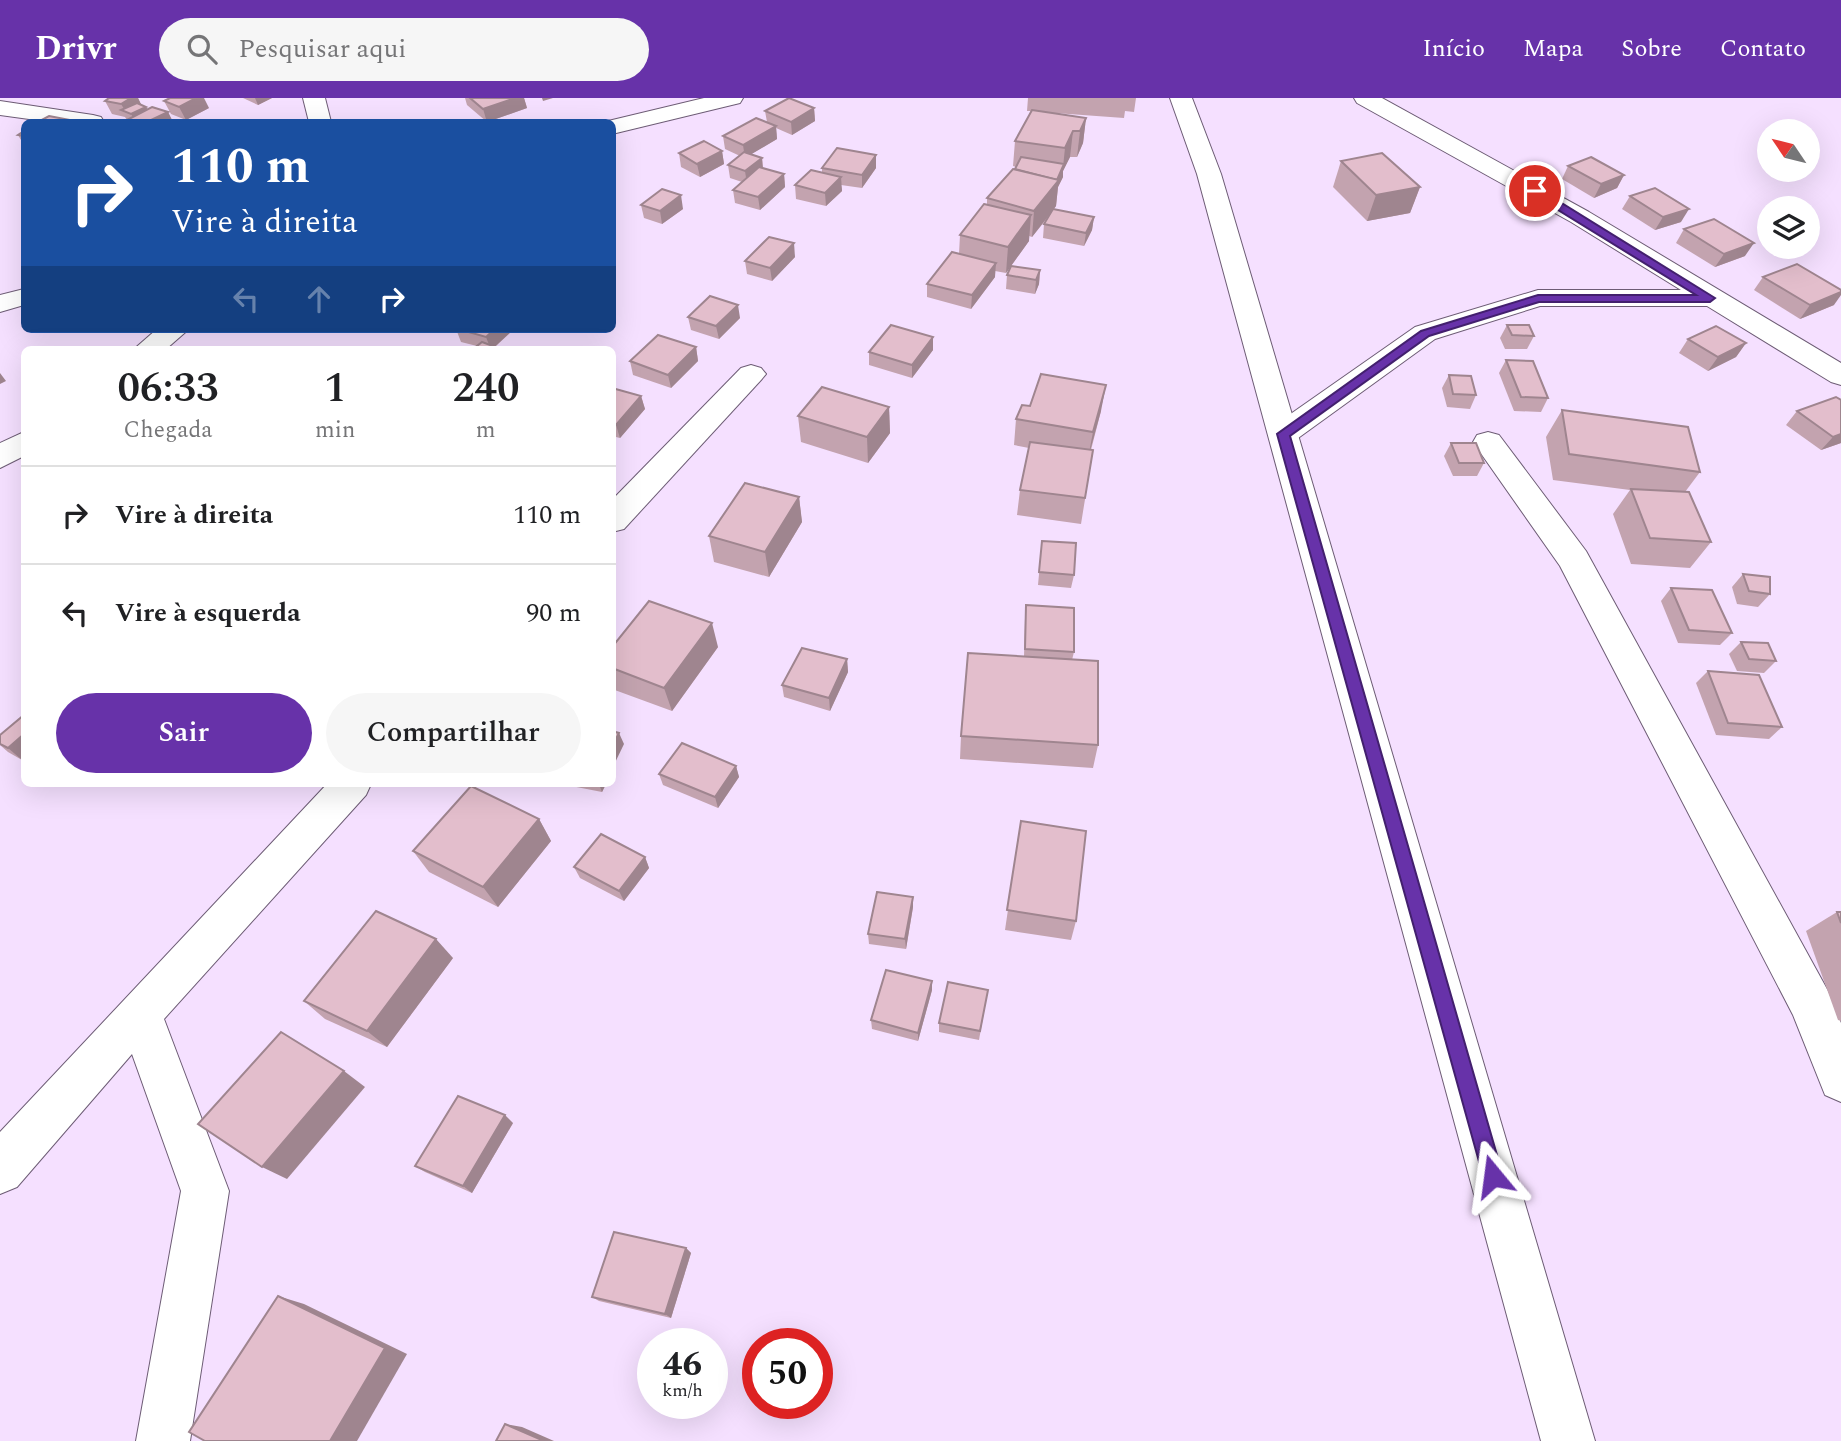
<!DOCTYPE html>
<html lang="pt">
<meta charset="utf-8">
<style>
:root{--surface:#fff;--page:#f6f6f6;--text:#202124;--muted:#757577;--line:#e0e0e0;--accent:#6732a9}
body{margin:0;font-family:Spectral,serif;background:var(--page);color:var(--text);height:100vh;display:flex;flex-direction:column;font-size:26px;white-space:nowrap}
*{box-sizing:border-box;margin:0}
p{font-size:23px;color:var(--muted)}
.icon{flex:none;width:38px;height:38px;fill:none;stroke:currentColor;stroke-width:2;stroke-linecap:round;stroke-linejoin:round}
.map{position:relative;flex:1;overflow:hidden}
.side{position:absolute;left:21px;top:248px;width:595px;height:441px;display:flex;flex-direction:column;background:var(--surface);border-radius:10px;box-shadow:0 7px 28px #0002}
.side>*{flex:none}
.hud{position:absolute;left:21px;top:21px;width:595px;height:214px;border-radius:10px;box-shadow:0 7px 28px #0002;background:#1a4fa0;color:#fff;overflow:hidden}
.needle{width:46px;rotate:305deg}
.fabs{position:absolute;left:1757px;top:21px;display:grid;gap:14px}
.fabs a{display:grid;place-items:center;width:63px;height:63px;border-radius:50%;background:var(--surface);box-shadow:0 7px 28px #0002;font-size:35px}
.speed{position:absolute;left:637px;top:1230px;display:flex;gap:14px;font-size:35px;font-weight:700;text-align:center}
.speed>*{display:grid;place-content:center;width:91px;height:91px;border-radius:50%;background:var(--surface);box-shadow:0 7px 28px #0002;line-height:1}
.speed small{font-size:18px;font-weight:400}
.speed .limit{border:10px solid #d22;background:#fff;color:#111}
.pin{position:absolute;display:grid;place-items:center;width:60px;height:60px;color:#fff;margin:-30px;border:4px solid #fff;border-radius:50%;box-shadow:0 2px 7px #0007}
.me{position:absolute;width:77px;margin:-38px;rotate:344deg;stroke-linejoin:round;filter:drop-shadow(0 0 5px #0008)}
.turn{display:flex;align-items:center;gap:24px;height:147px;padding:0 35px;font-size:32px}
.turn .icon{width:91px;height:91px;stroke-width:2.5}
.turn b{display:block;font-size:49px;line-height:60px}
.lanes{display:flex;align-items:center;height:66px;padding:0 35px;background:#0003;justify-content:center;gap:35px;direction:ltr}
.lanes .off{opacity:.35}
.eta{display:flex;justify-content:space-evenly;align-items:center;height:119px;text-align:center}
.eta b{font-size:42px;font-weight:600;line-height:49px}
.cta{display:flex;gap:14px;margin-top:auto;padding:14px 35px}
.cta a{flex:1;height:80px;border-radius:42px;background:var(--accent);color:#fff;font-size:28px;font-weight:600;line-height:80px;text-align:center}
.cta a+a{background:var(--page);color:var(--text)}
ul{padding:0;list-style:none}
li{display:flex;align-items:center;gap:21px;height:98px;padding:0 35px;border-top:2px solid var(--line)}
li div{flex:1}
li b{display:block;font-size:26px}
li em{font-style:normal}
header{display:flex;align-items:center;gap:42px;box-sizing:border-box;height:98px;padding:0 35px;background:var(--accent);color:#fff}
header strong{font-size:33px}
nav{display:flex;gap:38px;margin-inline-start:auto;font-size:24px}
.search{width:490px;height:63px;background:var(--page);display:flex;align-items:center;gap:18px;box-sizing:border-box;padding:0 24px;border-radius:38px;color:var(--muted);font-size:26px}
.map>svg:first-child{display:block}
.lines{fill:none;stroke-linecap:round;stroke-linejoin:round}
.minor-casing{stroke:#6d5c75;stroke-width:2}
.major-casing{stroke:#6d5c75;stroke-width:2}
.minor{fill:#fff;fill-rule:evenodd}
.major{fill:#fff;fill-rule:evenodd}
.wall{fill:#c3a3af}
.shaded-wall{fill:#9f858f}
.building{fill:#e3becc;stroke:#9f858f;stroke-width:2}
.route{fill:#6732a9;stroke:#43206e;stroke-width:2}
</style>
<header>
<strong>Drivr</strong>
<div class="search"><svg class="icon" aria-label="search" viewBox="0 0 24 24"><circle cx="10" cy="10" r="6"/><path d="M15 15l6 6"/></svg>Pesquisar aqui</div>
<nav><a>Início</a><a>Mapa</a><a>Sobre</a><a>Contato</a></nav>
</header>
<div class="map">
<svg width="1841" height="1343" viewBox="0 0 1841 1343">
<rect width="100%" height="100%" fill="#f5e0ff"/>
<g class="lines">
<defs>
<g id="minor">
<polygon points="303,0 325,0 331,24 309,24"/>
<polygon points="1354,0 1382,0 1589,114 1841,265 1841,287 1831,284 1707,208 1540,208 1435,241 1294,343 1283,346 1272,343 1268,336 1272,329 1415,229 1538,192 1681,192 1571,124 1357,5"/>
<polygon points="0,3 93,17 101,19 104,24 51,24 0,17"/>
<polygon points="157,231 189,231 165,252 133,252"/>
<polygon points="751,267 761,270 766,276 761,282 624,431 612,434 612,402 741,270"/>
<polygon points="24,334 24,358 0,370 0,345"/>
<polygon points="1488,334 1499,337 1586,453 1828,893 1841,925 1841,1004 1825,997 1793,917 1560,468 1473,344 1477,337"/>
<polygon points="327,686 371,686 366,697 164,921 229,1093 190,1343 136,1343 181,1093 132,956 17,1089 0,1096 0,1034"/>
</g>
<g id="major">
<polygon points="704,0 743,0 740,5 612,36 612,24 604,24"/>
<polygon points="1170,0 1192,0 1221,76 1595,1343 1541,1343 1197,76"/>
<polygon points="24,191 24,207 0,214 0,197"/>
</g>
</defs>
<use href="#minor" class="minor-casing"/>
<use href="#major" class="major-casing"/>
<use href="#minor" class="minor"/>
<use href="#major" class="major"/>
</g>
<g class="wall">
<polygon points="138,0 141,7 148,11 168,14 173,24 125,24 125,23 127,22 125,19 112,16 105,3"/>
<polygon points="243,0 272,0 258,7"/>
<polygon points="465,0 524,0 527,10 487,24 467,7"/>
<polygon points="1028,0 1136,0 1134,14 1125,13 1124,20 1055,15 1086,20 1083,45 1077,59 1070,59 1063,73 1063,79 1058,89 1056,108 1054,111 1094,119 1092,132 1084,148 1043,140 1044,126 1049,118 1032,139 1029,138 1029,143 1011,168 1040,172 1039,186 1035,196 1006,191 1007,177 1010,170 1006,175 995,173 995,179 971,211 927,199 927,186 959,156 960,137 987,106 987,100 1016,69 1013,68 1015,43 1031,13 1027,13"/>
<polygon points="164,3 209,10 186,22 171,16"/>
<polygon points="814,10 815,23 792,37 776,30 777,41 751,56 762,60 763,70 784,76 785,89 760,112 735,105 733,92 742,84 730,80 728,67 740,58 725,51 723,38 767,24 765,13"/>
<polygon points="24,33 24,47 18,37"/>
<polygon points="722,53 724,66 700,79 681,69 679,55"/>
<polygon points="876,57 876,70 862,90 841,87 842,93 826,108 796,101 795,87 822,75 822,70"/>
<polygon points="1341,63 1420,89 1410,115 1367,123 1333,89"/>
<polygon points="1568,68 1624,77 1617,90 1594,100 1562,81"/>
<polygon points="1630,98 1681,124 1655,132 1622,111"/>
<polygon points="641,107 683,111 662,126 644,120"/>
<polygon points="1684,131 1745,158 1715,169 1676,145"/>
<polygon points="795,159 772,183 747,176 745,163"/>
<polygon points="1763,179 1834,207 1800,221 1754,192"/>
<polygon points="688,219 740,220 719,241 691,232"/>
<polygon points="1507,227 1534,238 1527,251 1505,251 1500,240"/>
<polygon points="456,231 514,231 495,249 477,248 461,244"/>
<polygon points="933,239 933,252 912,280 869,267 869,254"/>
<polygon points="1688,241 1746,245 1736,259 1708,273 1679,255"/>
<polygon points="696,249 698,263 671,290 633,277 630,263"/>
<polygon points="1506,262 1548,300 1541,314 1514,313 1499,275"/>
<polygon points="1449,277 1476,297 1470,311 1447,309 1442,290"/>
<polygon points="612,290 641,298 645,311 620,340 612,338"/>
<polygon points="1841,302 1841,345 1821,352 1786,327 1797,313"/>
<polygon points="889,309 890,335 868,365 801,344 798,318"/>
<polygon points="1562,312 1700,374 1685,394 1711,444 1690,470 1631,466 1613,416 1630,392 1553,382 1546,339"/>
<polygon points="1101,313 1091,352 1093,352 1081,426 1017,417 1020,392 1029,350 1014,347 1016,321"/>
<polygon points="1451,345 1484,365 1477,378 1453,378 1444,358"/>
<polygon points="799,399 802,424 769,479 714,464 709,438"/>
<polygon points="1042,443 1074,477 1071,490 1038,487"/>
<polygon points="1743,476 1770,496 1758,509 1737,506 1732,489"/>
<polygon points="1671,490 1732,535 1720,547 1678,545 1661,503"/>
<polygon points="1026,507 1074,554 1072,562 1098,647 1093,670 960,661 961,638 1024,559 1025,520"/>
<polygon points="1741,544 1776,563 1764,575 1737,573 1729,556"/>
<polygon points="612,549 718,549 672,613 612,591"/>
<polygon points="847,561 848,574 830,613 784,599 782,587"/>
<polygon points="1708,573 1782,629 1769,641 1716,637 1696,585"/>
<polygon points="0,637 22,662 8,654 0,647"/>
<polygon points="736,668 739,679 718,710 663,687 659,676"/>
<polygon points="561,686 606,686 602,694"/>
<polygon points="539,721 551,743 498,809 429,774 413,753"/>
<polygon points="1021,723 1076,823 1071,842 1005,832"/>
<polygon points="645,759 649,770 624,803 580,780 574,769"/>
<polygon points="913,809 906,851 869,846 868,836"/>
<polygon points="1837,814 1841,814 1841,923 1838,922 1806,833"/>
<polygon points="453,860 387,949 325,921 304,903"/>
<polygon points="932,892 918,943 872,931 871,922"/>
<polygon points="988,892 979,942 939,934 939,925"/>
<polygon points="513,1025 472,1095 425,1074 415,1068"/>
<polygon points="686,1150 691,1155 671,1220 599,1203 592,1199"/>
</g>
<g class="shaded-wall">
<polygon points="131,0 138,0 143,10 146,9 153,21 168,14 173,24 136,24 131,16 126,14 121,6"/>
<polygon points="196,0 204,0 209,10 186,22 179,9"/>
<polygon points="255,0 272,0 258,7"/>
<polygon points="515,0 524,0 527,10 487,24 483,11"/>
<polygon points="542,0 553,0 543,3"/>
<polygon points="814,10 815,23 792,37 791,24"/>
<polygon points="1086,20 1083,45 1077,59 1080,33"/>
<polygon points="776,28 777,41 745,60 743,47"/>
<polygon points="1073,33 1070,59 1063,73 1063,79 1058,89 1056,108 1032,139 1034,113 1063,69 1065,50"/>
<polygon points="722,53 724,66 700,79 697,66"/>
<polygon points="876,57 876,70 862,90 862,77"/>
<polygon points="762,60 763,73 747,86 745,73"/>
<polygon points="784,76 785,89 760,112 758,99"/>
<polygon points="1624,77 1617,90 1594,100 1601,86"/>
<polygon points="841,79 842,93 826,108 825,95"/>
<polygon points="1420,89 1410,115 1367,123 1376,97"/>
<polygon points="681,97 683,111 662,126 660,113"/>
<polygon points="1689,111 1681,124 1655,132 1663,119"/>
<polygon points="1031,117 1029,143 1006,175 1008,149"/>
<polygon points="1094,119 1092,132 1084,148 1086,135"/>
<polygon points="794,145 795,159 772,183 770,170"/>
<polygon points="1754,145 1745,158 1715,169 1724,156"/>
<polygon points="996,165 995,179 971,211 972,197"/>
<polygon points="1040,172 1039,186 1035,196 1036,182"/>
<polygon points="1841,194 1841,197 1834,207 1800,221 1810,207"/>
<polygon points="738,207 740,220 719,241 716,228"/>
<polygon points="495,231 514,231 491,252 486,239"/>
<polygon points="933,239 933,252 912,280 912,267"/>
<polygon points="1746,245 1736,259 1708,273 1718,259"/>
<polygon points="696,249 698,263 671,290 668,277"/>
<polygon points="0,275 6,283 0,286"/>
<polygon points="1106,287 1101,313 1088,360 1093,334"/>
<polygon points="641,298 645,311 620,340 616,327"/>
<polygon points="889,309 890,335 868,365 867,339"/>
<polygon points="1841,336 1841,345 1821,352 1833,339"/>
<polygon points="799,399 802,424 769,479 765,454"/>
<polygon points="712,525 718,549 672,613 664,590"/>
<polygon points="847,561 848,574 830,613 829,600"/>
<polygon points="619,635 624,646 612,671 612,649"/>
<polygon points="24,636 24,660 22,662 8,650"/>
<polygon points="736,668 739,679 718,710 715,699"/>
<polygon points="599,686 606,686 602,694"/>
<polygon points="539,721 551,743 498,809 483,789"/>
<polygon points="645,759 649,770 624,803 619,793"/>
<polygon points="913,799 913,809 906,851 905,841"/>
<polygon points="436,841 453,860 387,949 367,933"/>
<polygon points="932,883 932,892 918,943 918,935"/>
<polygon points="344,973 365,989 287,1081 262,1069"/>
<polygon points="505,1017 513,1025 472,1095 463,1088"/>
<polygon points="686,1150 691,1155 671,1220 665,1216"/>
<polygon points="278,1198 304,1206 407,1256 357,1343 330,1343"/>
<polygon points="505,1326 522,1329 554,1343 544,1343"/>
</g>
<g class="building">
<polygon points="109,0 131,0 121,6 105,3"/>
<polygon points="170,0 196,0 179,9 164,3"/>
<polygon points="470,0 515,0 483,11"/>
<polygon points="789,0 814,10 791,24 765,13"/>
<polygon points="137,5 146,9 131,16 121,12"/>
<polygon points="152,9 168,14 147,24 129,24 125,23"/>
<polygon points="1032,12 1086,20 1080,33 1073,33 1065,50 1015,43"/>
<polygon points="49,18 80,24 38,24"/>
<polygon points="756,20 776,28 743,47 723,38"/>
<polygon points="24,33 24,38 18,37"/>
<polygon points="704,43 722,53 697,66 679,55"/>
<polygon points="837,50 876,57 862,77 822,70"/>
<polygon points="744,54 762,60 745,73 728,67"/>
<polygon points="1382,55 1420,89 1376,97 1341,63"/>
<polygon points="1021,59 1064,66 1057,82 1015,71"/>
<polygon points="1591,59 1624,77 1601,86 1568,68"/>
<polygon points="759,69 784,76 758,99 733,92"/>
<polygon points="1013,71 1059,82 1034,113 987,100"/>
<polygon points="811,72 841,79 825,95 795,87"/>
<polygon points="1655,90 1689,111 1663,119 1630,98"/>
<polygon points="662,91 681,97 660,113 641,107"/>
<polygon points="984,106 1031,117 1008,149 960,137"/>
<polygon points="1053,111 1094,119 1086,135 1044,126"/>
<polygon points="1714,121 1754,145 1724,156 1684,131"/>
<polygon points="769,139 794,145 770,170 745,163"/>
<polygon points="952,154 996,165 972,197 927,186"/>
<polygon points="1797,166 1841,192 1841,194 1810,207 1763,179"/>
<polygon points="1011,168 1040,172 1036,182 1007,177"/>
<polygon points="710,198 738,207 716,228 688,219"/>
<polygon points="891,227 933,239 912,267 869,254"/>
<polygon points="1507,227 1529,227 1534,238 1512,237"/>
<polygon points="1716,228 1746,245 1718,259 1688,241"/>
<polygon points="458,231 495,231 486,239"/>
<polygon points="658,237 696,249 668,277 630,263"/>
<polygon points="482,244 504,252 472,252"/>
<polygon points="1506,262 1533,263 1548,300 1521,299"/>
<polygon points="1041,276 1106,287 1093,334 1016,321 1022,307 1030,308"/>
<polygon points="1449,277 1471,278 1476,297 1453,296"/>
<polygon points="822,289 889,309 867,339 798,318"/>
<polygon points="612,290 641,298 616,327 612,326"/>
<polygon points="1836,299 1841,302 1841,336 1833,339 1797,313"/>
<polygon points="1562,312 1688,329 1700,374 1569,356"/>
<polygon points="1030,344 1093,352 1085,400 1020,392"/>
<polygon points="1451,345 1476,345 1484,365 1459,365"/>
<polygon points="745,385 799,399 765,454 709,438"/>
<polygon points="1631,391 1689,394 1711,444 1650,440"/>
<polygon points="1042,443 1076,445 1074,477 1039,474"/>
<polygon points="1743,476 1770,479 1770,496 1749,493"/>
<polygon points="1671,490 1712,492 1732,535 1689,532"/>
<polygon points="649,503 712,525 664,590 612,570 612,549"/>
<polygon points="1026,507 1074,510 1074,554 1025,551"/>
<polygon points="1741,544 1768,545 1776,563 1749,561"/>
<polygon points="802,550 847,561 829,600 782,587"/>
<polygon points="968,555 1098,563 1098,647 961,638"/>
<polygon points="1708,573 1759,577 1782,629 1728,625"/>
<polygon points="24,617 24,636 8,650 0,646 0,637"/>
<polygon points="612,633 619,635 612,649"/>
<polygon points="682,645 736,668 715,699 659,676"/>
<polygon points="471,688 539,721 483,789 413,753"/>
<polygon points="1021,723 1086,733 1076,823 1007,812"/>
<polygon points="601,736 645,759 619,793 574,769"/>
<polygon points="877,794 913,799 905,841 868,836"/>
<polygon points="376,813 436,841 367,933 304,903"/>
<polygon points="1837,814 1841,814 1841,825"/>
<polygon points="886,872 932,883 918,935 871,922"/>
<polygon points="948,884 988,892 980,933 939,925"/>
<polygon points="281,934 344,973 262,1069 198,1026"/>
<polygon points="458,998 505,1017 463,1088 415,1068"/>
<polygon points="614,1134 686,1150 665,1216 592,1199"/>
<polygon points="278,1198 385,1250 330,1343 205,1343 189,1334"/>
<polygon points="505,1326 544,1343 496,1343"/>
</g>
<polygon class="route" points="1532,91 1539,91 1715,200 1710,204 1539,204 1429,238 1290,338 1503,1078 1500,1085 1493,1088 1486,1085 1483,1078 1277,336 1421,233 1538,197 1696,197 1532,96"/>
</svg>
<div class="fabs">
<a><svg class="needle" viewBox="-14 -14 28 28"><path d="M0-13l5 13h-10z" fill="#e53935"/><path d="M0 13l5-13h-10z" fill="#757577"/></svg></a>
<a><svg class="icon" aria-label="layers" viewBox="0 0 24 24"><path d="M12 4l9 5-9 5-9-5zM3 14l9 5 9-5"/></svg></a>
</div>
<div class="speed"><div>46<small>km/h</small></div><div class="limit">50</div></div>
<div class="pin" style="left:1535px;top:93px;background:#d93025"><svg class="icon" aria-label="arrive" viewBox="0 0 24 24"><path d="M6 21V4h12l-3 4 3 4H6"/></svg></div>
<svg class="me" style="left:1493px;top:1078px" viewBox="-20 -20 40 40"><path d="M0-17L14 15 0 8-14 15z" fill="#6732a9" stroke="#fff" stroke-width="4"/></svg>
<div class="hud">
<div class="turn"><svg class="icon" aria-label="right" viewBox="0 0 24 24"><path d="M7 20v-9h11M14 6l5 5-5 5"/></svg><div><b>110 m</b>Vire à direita</div></div>
<div class="lanes"><svg class="icon off" aria-label="left" viewBox="0 0 24 24"><path d="M17 20v-9H6M10 6l-5 5 5 5"/></svg><svg class="icon off" aria-label="ahead" viewBox="0 0 24 24"><path d="M12 20V5M6 11l6-6 6 6"/></svg><svg class="icon" aria-label="right" viewBox="0 0 24 24"><path d="M7 20v-9h11M14 6l5 5-5 5"/></svg></div>
</div>
<section class="side">
<div class="eta">
<div><b>06:33</b><p>Chegada</p></div>
<div><b>1</b><p>min</p></div>
<div><b>240</b><p>m</p></div>
</div>
<ul>
<li><svg class="icon" aria-label="right" viewBox="0 0 24 24"><path d="M7 20v-9h11M14 6l5 5-5 5"/></svg><div><b>Vire à direita</b></div><em>110 m</em></li>
<li><svg class="icon" aria-label="left" viewBox="0 0 24 24"><path d="M17 20v-9H6M10 6l-5 5 5 5"/></svg><div><b>Vire à esquerda</b></div><em>90 m</em></li>
</ul>
<div class="cta"><a>Sair</a><a>Compartilhar</a></div>
</section>
</div>
